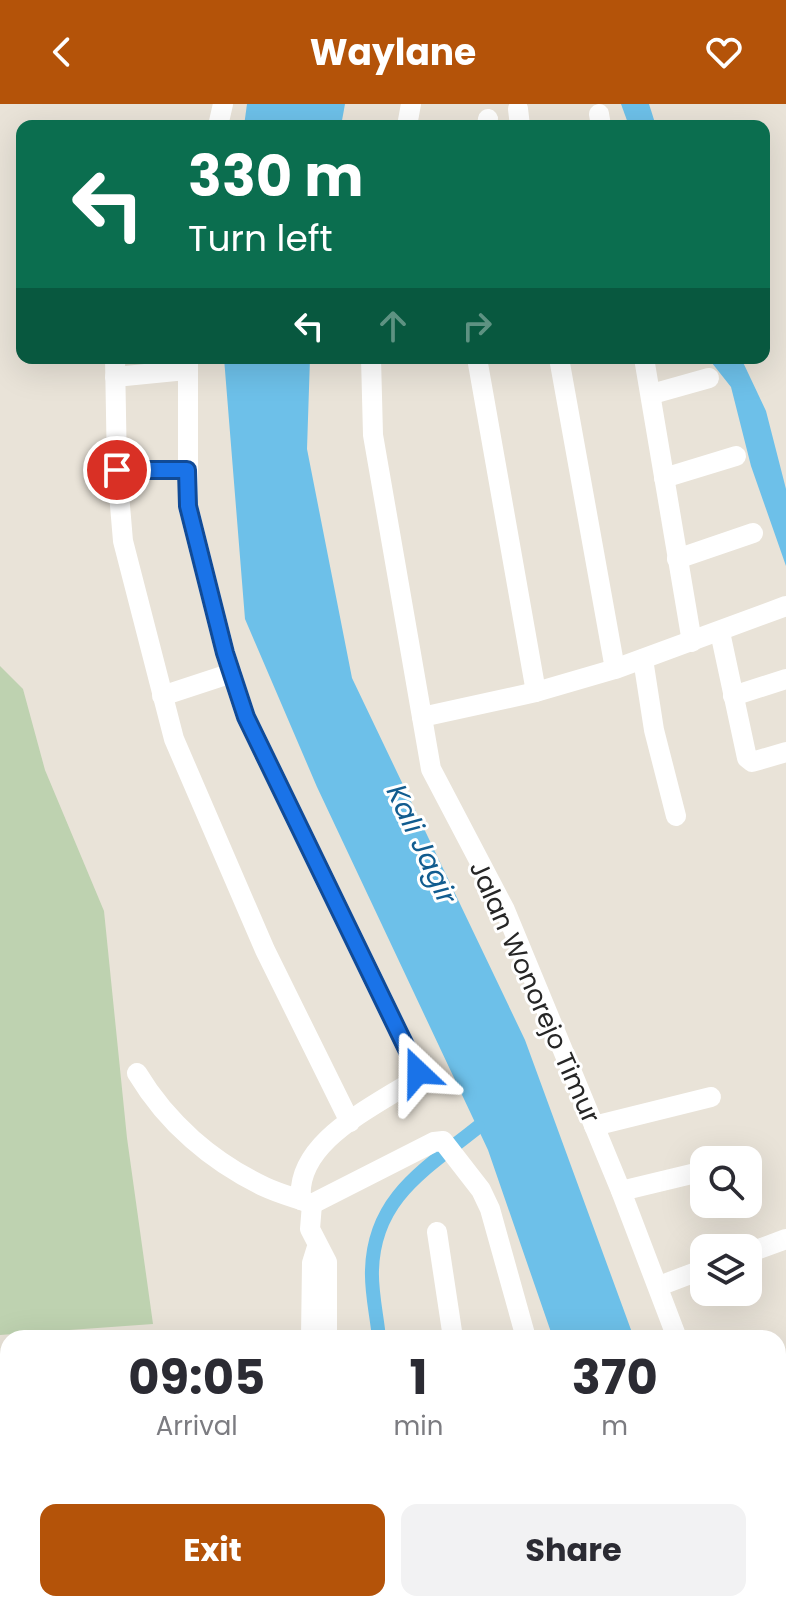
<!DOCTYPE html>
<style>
:root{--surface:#fff;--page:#f2f2f3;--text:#2b2b33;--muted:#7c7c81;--accent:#b45309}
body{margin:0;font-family:Poppins,sans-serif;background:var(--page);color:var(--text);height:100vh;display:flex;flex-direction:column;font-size:30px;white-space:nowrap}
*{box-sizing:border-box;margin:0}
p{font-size:26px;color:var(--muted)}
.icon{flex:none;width:44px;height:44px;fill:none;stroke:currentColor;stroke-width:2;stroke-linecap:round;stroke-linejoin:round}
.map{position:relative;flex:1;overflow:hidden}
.panel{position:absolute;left:0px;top:1226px;width:786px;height:282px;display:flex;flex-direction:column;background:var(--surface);border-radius:24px 24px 0 0;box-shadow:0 8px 32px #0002}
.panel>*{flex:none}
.hud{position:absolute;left:16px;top:16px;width:754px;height:244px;border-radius:16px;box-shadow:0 8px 32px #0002;background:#0b6e4f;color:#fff;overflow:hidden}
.fabs{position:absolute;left:690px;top:1042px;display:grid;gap:16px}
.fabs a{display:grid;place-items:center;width:72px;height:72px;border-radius:16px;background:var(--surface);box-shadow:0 8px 32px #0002;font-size:40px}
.pin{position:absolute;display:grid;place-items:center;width:68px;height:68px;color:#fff;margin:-34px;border:4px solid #fff;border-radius:50%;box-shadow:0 2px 8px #0007}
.me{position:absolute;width:88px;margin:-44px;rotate:337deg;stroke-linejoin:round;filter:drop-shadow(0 0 6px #0008)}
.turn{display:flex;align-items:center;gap:28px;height:168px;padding:0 40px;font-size:36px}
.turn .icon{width:104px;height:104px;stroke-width:2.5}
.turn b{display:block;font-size:56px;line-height:68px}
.lanes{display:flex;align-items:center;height:76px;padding:0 40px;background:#0003;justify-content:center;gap:40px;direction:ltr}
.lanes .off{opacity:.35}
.eta{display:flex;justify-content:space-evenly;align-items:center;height:136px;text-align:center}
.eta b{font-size:48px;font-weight:700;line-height:56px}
.primary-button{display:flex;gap:16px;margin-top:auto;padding:16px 40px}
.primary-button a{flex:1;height:92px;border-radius:16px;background:var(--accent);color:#fff;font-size:32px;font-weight:700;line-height:92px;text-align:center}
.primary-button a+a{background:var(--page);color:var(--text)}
header{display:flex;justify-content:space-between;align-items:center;height:104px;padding:0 40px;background:var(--accent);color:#fff;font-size:36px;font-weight:700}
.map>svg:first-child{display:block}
.cemetery{fill:#bed2b0}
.water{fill:#6dc0e9}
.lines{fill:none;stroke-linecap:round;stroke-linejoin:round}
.canal{stroke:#6dc0e9;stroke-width:14}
.minor{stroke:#fff;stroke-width:20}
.route-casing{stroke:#114b97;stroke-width:20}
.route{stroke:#1a73e8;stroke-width:14}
.labels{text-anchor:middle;stroke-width:6;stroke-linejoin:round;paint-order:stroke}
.street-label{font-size:26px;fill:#262626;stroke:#fff}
.water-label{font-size:28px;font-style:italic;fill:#115c8f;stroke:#fff}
</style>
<header><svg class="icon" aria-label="back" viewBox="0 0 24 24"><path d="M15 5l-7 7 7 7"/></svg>Waylane<svg class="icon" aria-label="heart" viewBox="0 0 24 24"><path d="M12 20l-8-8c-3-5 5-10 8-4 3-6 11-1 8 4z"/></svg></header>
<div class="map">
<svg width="786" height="1507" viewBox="0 0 786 1507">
<rect width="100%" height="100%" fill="#e9e3d8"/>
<polygon class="cemetery" points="0,562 23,585 45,666 104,807 127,1034 153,1220 0,1231"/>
<g class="water">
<polygon points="247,0 345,0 341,22 244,22"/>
<polygon points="621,0 649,0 656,22 629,22"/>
<polygon points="224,254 310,254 307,345 352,574 525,936 634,1234 553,1234 488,1046 317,683 245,515"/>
<polygon points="708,254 741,254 766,307 786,385 786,462 751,362 731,283"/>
<polygon points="644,1500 728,1500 731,1507 646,1507"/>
</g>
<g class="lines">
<g class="canal">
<path d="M379,1234C377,1212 371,1188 372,1166C374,1093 426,1065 478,1023"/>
<polyline points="430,1500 432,1507"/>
</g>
<g class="minor">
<polyline points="518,5 520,22"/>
<polyline points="599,10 601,22"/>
<polyline points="218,22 223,0"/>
<polyline points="407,22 411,0"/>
<polyline points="487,22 488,15"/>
<polyline points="115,254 117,366 123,437 174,635 265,846 350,1018"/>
<path d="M188,254V402L225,549L246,613L418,968L414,976C372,1004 295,1038 301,1096"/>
<polyline points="371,254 373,331 431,665 505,806 621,1087 677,1234"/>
<polyline points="477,254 536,588"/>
<polyline points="559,254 615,565"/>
<polyline points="644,254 692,538"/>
<polyline points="115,273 186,266"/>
<polyline points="652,290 709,274"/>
<polyline points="117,366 187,366"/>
<polyline points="664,374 736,352"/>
<polyline points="677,455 753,429"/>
<polyline points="720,528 747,654 752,658 786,648"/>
<polyline points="643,555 654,626 676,712"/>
<polyline points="162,592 232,569"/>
<polyline points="733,592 786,575"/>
<polyline points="422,613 536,588 615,565 786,502"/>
<path d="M137,969C167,1019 212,1058 265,1083C280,1090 296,1094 312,1100"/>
<polyline points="594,1022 711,993"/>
<polyline points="621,1087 704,1067"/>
<polyline points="312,1100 434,1038 443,1037 481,1086 490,1105 526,1234"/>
<polyline points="312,1100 310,1125 327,1158 327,1234"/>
<polyline points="437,1128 453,1234"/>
<polyline points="748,1149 786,1135"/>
<polyline points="659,1182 704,1165"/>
<polyline points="311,1234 312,1159 317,1143"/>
<polyline points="0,1397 8,1396"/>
<polyline points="778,1468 786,1465"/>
<polyline points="137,1500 138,1507"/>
<polyline points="236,1500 237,1507"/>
<polyline points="309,1500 310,1507"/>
<polyline points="573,1500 574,1507"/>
<polyline points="766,1500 768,1507"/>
<polyline points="369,1507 370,1500"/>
</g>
</g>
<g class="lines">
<defs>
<polyline id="route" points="117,366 187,366 188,402 225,549 246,613 418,968"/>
</defs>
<use href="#route" class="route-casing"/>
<use href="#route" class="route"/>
</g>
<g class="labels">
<g class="street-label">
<text transform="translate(535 888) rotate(66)" y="9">Jalan Wonorejo Timur</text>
</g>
<g class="water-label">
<text transform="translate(422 740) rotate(65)" y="10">Kali Jagir</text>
</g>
</g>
</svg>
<div class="fabs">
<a><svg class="icon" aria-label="search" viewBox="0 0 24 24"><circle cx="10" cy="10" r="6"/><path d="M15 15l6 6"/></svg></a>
<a><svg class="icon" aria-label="layers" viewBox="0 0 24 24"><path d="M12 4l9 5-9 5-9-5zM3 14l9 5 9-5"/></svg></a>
</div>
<div class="pin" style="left:117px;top:366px;background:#d93025"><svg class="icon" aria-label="arrive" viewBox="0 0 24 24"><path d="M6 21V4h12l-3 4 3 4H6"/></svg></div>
<svg class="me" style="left:418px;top:968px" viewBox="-20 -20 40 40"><path d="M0-17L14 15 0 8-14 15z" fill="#1a73e8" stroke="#fff" stroke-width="4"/></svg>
<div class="hud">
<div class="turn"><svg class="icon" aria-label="left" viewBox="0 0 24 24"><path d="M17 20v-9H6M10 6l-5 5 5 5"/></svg><div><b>330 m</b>Turn left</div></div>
<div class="lanes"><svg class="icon" aria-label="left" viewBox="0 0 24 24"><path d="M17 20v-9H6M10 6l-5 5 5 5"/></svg><svg class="icon off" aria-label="ahead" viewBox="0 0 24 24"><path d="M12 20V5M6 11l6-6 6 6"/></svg><svg class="icon off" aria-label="right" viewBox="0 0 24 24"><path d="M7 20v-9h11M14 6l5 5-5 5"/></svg></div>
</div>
<section class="panel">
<div class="eta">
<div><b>09:05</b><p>Arrival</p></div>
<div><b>1</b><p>min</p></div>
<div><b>370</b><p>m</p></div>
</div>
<div class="primary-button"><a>Exit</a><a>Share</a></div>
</section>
</div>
